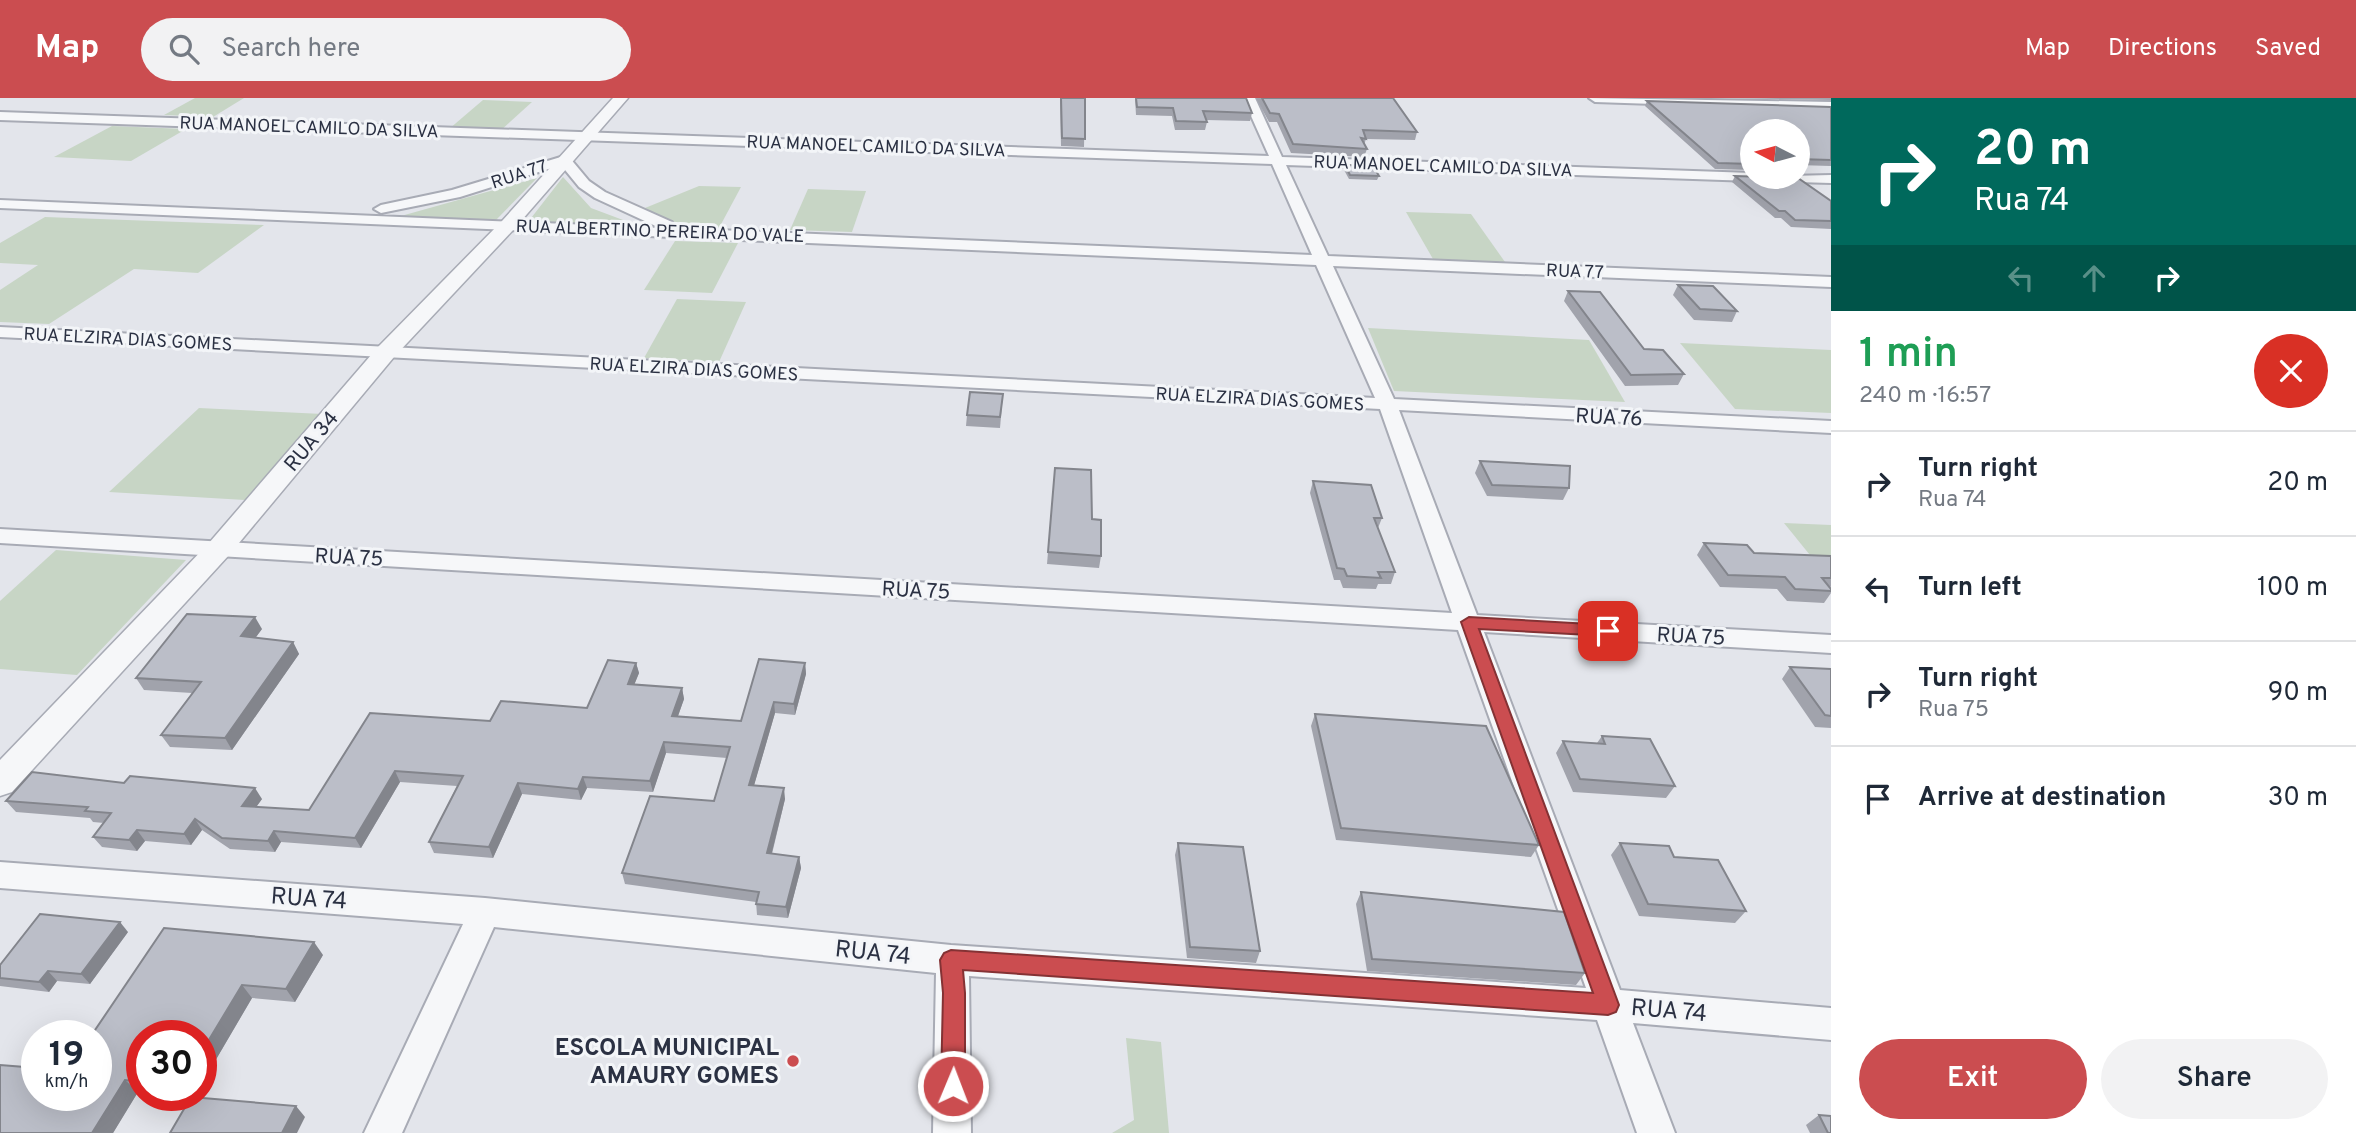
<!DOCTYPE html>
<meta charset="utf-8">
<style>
:root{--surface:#fff;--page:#f2f2f3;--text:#1f2937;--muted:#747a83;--line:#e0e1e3;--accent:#cb4d50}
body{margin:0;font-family:Overpass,sans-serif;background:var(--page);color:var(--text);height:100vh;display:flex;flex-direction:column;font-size:26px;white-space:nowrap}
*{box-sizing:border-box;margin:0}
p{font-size:23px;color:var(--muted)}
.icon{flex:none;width:38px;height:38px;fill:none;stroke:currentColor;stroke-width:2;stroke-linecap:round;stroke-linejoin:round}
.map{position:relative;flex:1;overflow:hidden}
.sheet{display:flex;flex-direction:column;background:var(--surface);width:525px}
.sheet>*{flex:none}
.top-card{background:#00695c;color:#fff;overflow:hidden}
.needle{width:46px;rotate:276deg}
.controls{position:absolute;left:1740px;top:21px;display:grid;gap:14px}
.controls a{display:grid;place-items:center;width:70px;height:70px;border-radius:50%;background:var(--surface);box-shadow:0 7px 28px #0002;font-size:35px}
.speed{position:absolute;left:21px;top:922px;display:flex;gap:14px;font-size:35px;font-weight:700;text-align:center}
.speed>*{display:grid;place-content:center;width:91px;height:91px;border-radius:50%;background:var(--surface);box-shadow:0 7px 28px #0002;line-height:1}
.speed small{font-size:18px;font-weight:400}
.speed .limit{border:10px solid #d22;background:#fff;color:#111}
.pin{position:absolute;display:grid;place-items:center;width:60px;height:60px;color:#fff;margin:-30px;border-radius:14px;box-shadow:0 4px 10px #0006}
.me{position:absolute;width:77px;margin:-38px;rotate:1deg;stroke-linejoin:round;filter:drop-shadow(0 0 5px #0008)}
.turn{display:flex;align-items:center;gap:24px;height:147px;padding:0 28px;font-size:32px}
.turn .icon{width:91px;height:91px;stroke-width:2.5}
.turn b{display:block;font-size:49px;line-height:60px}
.lanes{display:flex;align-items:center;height:66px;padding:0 28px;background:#0003;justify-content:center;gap:35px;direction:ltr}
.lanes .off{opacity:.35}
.round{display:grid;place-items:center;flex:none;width:74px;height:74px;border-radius:37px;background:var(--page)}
.head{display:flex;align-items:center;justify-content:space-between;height:119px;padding:0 28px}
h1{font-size:42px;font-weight:600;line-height:52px;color:#1e9e55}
.button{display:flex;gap:14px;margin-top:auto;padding:14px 28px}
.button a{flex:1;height:80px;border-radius:42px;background:var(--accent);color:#fff;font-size:28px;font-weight:600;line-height:80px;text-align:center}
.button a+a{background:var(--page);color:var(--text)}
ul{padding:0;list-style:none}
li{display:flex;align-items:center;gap:21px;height:105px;padding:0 28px;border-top:2px solid var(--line)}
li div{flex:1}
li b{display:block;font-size:26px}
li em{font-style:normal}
header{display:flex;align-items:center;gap:42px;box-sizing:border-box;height:98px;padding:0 35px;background:var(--accent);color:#fff}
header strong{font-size:33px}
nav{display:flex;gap:38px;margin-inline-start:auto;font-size:24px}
.search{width:490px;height:63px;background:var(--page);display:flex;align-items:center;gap:18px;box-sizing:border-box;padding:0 24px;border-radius:38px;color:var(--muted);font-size:26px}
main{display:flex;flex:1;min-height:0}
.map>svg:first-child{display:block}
.green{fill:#c7d5c5}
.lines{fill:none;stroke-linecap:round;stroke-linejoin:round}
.minor-casing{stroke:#a8abb5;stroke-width:4}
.tertiary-casing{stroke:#a8abb5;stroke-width:3}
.minor{fill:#f6f7f9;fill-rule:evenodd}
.tertiary{fill:#f6f7f9;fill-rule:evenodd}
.wall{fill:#a1a3ac}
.shaded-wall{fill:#83858c}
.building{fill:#bbbec8;stroke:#83858c;stroke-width:2}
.route{fill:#cb4d50;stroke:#843234;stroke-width:2}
.poi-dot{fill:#cb4d50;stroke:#f3f5f8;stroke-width:2.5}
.labels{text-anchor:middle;stroke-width:6;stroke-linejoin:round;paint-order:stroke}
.far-street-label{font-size:18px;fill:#2b3143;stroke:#f3f5f8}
.street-label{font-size:21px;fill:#2b3143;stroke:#f3f5f8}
.near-street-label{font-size:24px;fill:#2b3143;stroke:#f3f5f8}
.near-poi-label{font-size:24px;font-weight:bold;fill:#2b3143;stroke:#f3f5f8;text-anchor:end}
</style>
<header>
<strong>Map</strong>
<div class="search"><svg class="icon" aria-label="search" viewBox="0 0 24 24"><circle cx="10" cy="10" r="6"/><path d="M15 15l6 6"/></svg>Search here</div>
<nav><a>Map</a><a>Directions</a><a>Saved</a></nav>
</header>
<main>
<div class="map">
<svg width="1831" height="1035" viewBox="0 0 1831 1035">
<rect width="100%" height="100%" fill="#e3e5eb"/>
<g class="green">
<polygon points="195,0 244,0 213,19 164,17"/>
<polygon points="483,2 532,4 500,33 449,31"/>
<polygon points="112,28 186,31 131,63 54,59"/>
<polygon points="563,79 591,110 639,128 528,124"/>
<polygon points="537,80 496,122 401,118"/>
<polygon points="699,88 741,89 719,130 673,126 645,110"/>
<polygon points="808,91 866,93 852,134 790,132"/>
<polygon points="1406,114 1471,116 1505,164 1433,161"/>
<polygon points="45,119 264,127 198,175 134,171 49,226 0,224 0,192 38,167 0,165 0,145"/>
<polygon points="675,143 738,145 712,195 644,192"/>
<polygon points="677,201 746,204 719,264 644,260"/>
<polygon points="1368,230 1589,242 1625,304 1394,293"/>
<polygon points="1680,245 1831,252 1831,315 1735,311"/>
<polygon points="199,310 323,316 245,402 109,394"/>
<polygon points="1784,425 1831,427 1831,483"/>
<polygon points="56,452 186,462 77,577 0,571 0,503"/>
<polygon points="1126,940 1161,944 1169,1035 1112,1035 1134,1022"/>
</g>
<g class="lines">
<defs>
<g id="minor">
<polygon points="1243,0 1255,0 1282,59 1752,75 1752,79 1831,77 1831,85 1765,83 1758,80 1752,83 1286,67 1328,158 1831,179 1831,189 1333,168 1394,301 1831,323 1831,335 1399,312 1477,517 1831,537 1831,555 1484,534 1620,892 1831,910 1831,942 1633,925 1675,1035 1637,1035 1597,922 969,878 971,1035 933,1035 936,875 494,829 402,1035 364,1035 463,826 0,790 0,764 485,800 951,847 1586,890 1458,532 0,445 0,431 1452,515 1380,311 0,239 0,229 1375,300 1316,167 0,110 0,102 660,130 595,100 579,89 561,67 460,99 381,115 374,111 381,107 452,92 564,58 569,59 589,83 605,94 672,124 674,127 672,130 1312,157 1272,66 0,22 0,14 1269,58"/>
<polygon points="1589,0 1831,4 1831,12 1595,4"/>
</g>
<polygon id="tertiary" points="613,0 628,0 514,131 394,259 229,457 12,694 0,698 0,662 209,445 378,249 502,123"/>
</defs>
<use href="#minor" class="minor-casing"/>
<use href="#tertiary" class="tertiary-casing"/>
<use href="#minor" class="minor"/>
<use href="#tertiary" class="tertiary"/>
</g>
<g class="wall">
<polygon points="1060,0 1085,0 1084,49 1061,48"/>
<polygon points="1135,0 1246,0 1252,15 1250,23 1206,22 1207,24 1205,32 1175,32 1172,18 1136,17"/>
<polygon points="1256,0 1393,0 1417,34 1415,42 1366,41 1364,47 1367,51 1364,59 1291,55 1277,24 1269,24"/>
<polygon points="1727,0 1831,0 1831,2"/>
<polygon points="1647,3 1831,9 1831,68 1797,67 1797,33 1752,33 1752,72 1715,71 1645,8"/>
<polygon points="1345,67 1379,78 1377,82 1349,81 1344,72"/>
<polygon points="1735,78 1831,103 1831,131 1791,129 1781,120 1775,120 1732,84"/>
<polygon points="1678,187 1737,213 1732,224 1694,222 1673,197"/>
<polygon points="1568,193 1644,251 1684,276 1678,287 1625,288 1564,203"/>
<polygon points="1003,296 1000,330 966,328 967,317"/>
<polygon points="1480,363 1569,390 1563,402 1487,398 1475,375"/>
<polygon points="1055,370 1101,458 1099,470 1047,466"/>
<polygon points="1313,383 1382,420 1378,430 1395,474 1391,486 1378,486 1376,491 1343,490 1340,482 1334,482 1310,395"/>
<polygon points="1704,445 1754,455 1831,458 1831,488 1830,490 1831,495 1824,505 1787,503 1777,491 1720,489 1697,457"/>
<polygon points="262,531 255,540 293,544 299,556 232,652 170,649 161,637 192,595 144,592 136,580"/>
<polygon points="636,565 639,575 634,587 682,590 684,601 678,618 741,623 805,565 806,576 795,617 775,615 754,687 785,701 772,756 799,759 801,770 788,820 757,817 756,804 625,786 622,775 714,703 727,660 666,655 653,694 587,690 581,702 522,696 493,760 434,755 429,744 457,688 400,684 361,750 281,744 275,754 230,751 202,732 191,747 145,743 137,753 102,749 93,739 104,725 93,724 90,720 16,714 6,703 262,701 256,709 309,712 490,623 587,610"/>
<polygon points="1790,569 1831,571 1831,630 1815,629 1782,581"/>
<polygon points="1315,616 1539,747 1531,759 1336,742 1311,628"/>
<polygon points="1602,638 1675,688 1666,700 1573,694 1556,655 1563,643 1597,645"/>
<polygon points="1178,745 1260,853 1256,865 1187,860 1175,757"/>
<polygon points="1620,745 1674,759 1746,813 1735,825 1639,818 1611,757"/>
<polygon points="1361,794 1585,875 1576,887 1367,873 1356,806"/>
<polygon points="128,834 90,886 57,883 49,894 0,888 0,867"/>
<polygon points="323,857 295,904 252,900 201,987 201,938 142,938 142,995 138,994 113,1035 0,1035 96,998 96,938"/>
<polygon points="168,998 195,998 194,999 305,1019 191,1000"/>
<polygon points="1819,1017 1831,1035 1810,1035 1806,1027"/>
</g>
<g class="shaded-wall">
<polygon points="255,519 262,531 248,550 241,538"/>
<polygon points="293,544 299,556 232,652 225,640"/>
<polygon points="636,565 639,575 630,597 628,586"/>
<polygon points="805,565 806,576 795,617 794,606"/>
<polygon points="682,590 684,601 674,629 672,618"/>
<polygon points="774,604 775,615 751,698 749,687"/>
<polygon points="664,644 666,655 653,694 650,683"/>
<polygon points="395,673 400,684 361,750 355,740"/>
<polygon points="583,679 587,690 581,702 578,691"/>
<polygon points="518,685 522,696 493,760 489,749"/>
<polygon points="255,690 262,701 249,719 242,708"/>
<polygon points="784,690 785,701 769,766 767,755"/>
<polygon points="195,721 202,732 191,747 184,736"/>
<polygon points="137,732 145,743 137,753 129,742"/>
<polygon points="274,733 281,744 275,754 268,743"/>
<polygon points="799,759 801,770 788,820 786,809"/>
<polygon points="120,824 128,834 90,886 81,876"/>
<polygon points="314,844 323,857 295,904 286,891"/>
<polygon points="48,873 57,883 49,894 39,884"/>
<polygon points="242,887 252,900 201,987 201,955"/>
<polygon points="125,982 138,994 113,1035 92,1035"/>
<polygon points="296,1008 305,1019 297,1035 282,1035"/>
</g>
<g class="building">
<polygon points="1061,0 1085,0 1085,41 1062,40"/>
<polygon points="1136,0 1246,0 1252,15 1203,13 1207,24 1176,23 1173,10 1137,9"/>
<polygon points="1262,0 1393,0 1417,34 1363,32 1366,41 1361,40 1367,51 1293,46 1279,16 1270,15"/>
<polygon points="1647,3 1831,9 1831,62 1797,61 1797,33 1752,33 1752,66 1718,65"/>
<polygon points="1345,67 1373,68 1379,78 1350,77"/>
<polygon points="1735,78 1798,80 1831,103 1831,123 1795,122 1785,113 1779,113"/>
<polygon points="1678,187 1713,188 1737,213 1700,211"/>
<polygon points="1568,193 1600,194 1644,251 1663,252 1684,276 1631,277"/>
<polygon points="970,294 1003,296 1000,319 967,317"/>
<polygon points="1480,363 1570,368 1569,390 1492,387"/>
<polygon points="1055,370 1091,372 1092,421 1101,422 1101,458 1048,454"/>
<polygon points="1313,383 1371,387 1382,420 1374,420 1395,474 1378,474 1381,480 1347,478 1344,471 1337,470"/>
<polygon points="1704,445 1747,447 1754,455 1831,458 1831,480 1822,480 1831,491 1831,493 1795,491 1785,479 1728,477"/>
<polygon points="187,516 255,519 241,538 293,544 225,640 161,637 201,584 136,580"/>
<polygon points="759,561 805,565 794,606 774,604 749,687 784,690 767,755 799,759 786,809 756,806 759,794 622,775 650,698 714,703 730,649 664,644 650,683 583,679 578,691 518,685 489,749 429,744 463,678 395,673 355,740 274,733 268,743 222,740 195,721 184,736 137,732 129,742 93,739 111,715 85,713 88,709 6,703 32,674 124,685 130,678 255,690 242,708 309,712 370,615 490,623 501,603 587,610 608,562 636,565 628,586 682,590 672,618 741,623"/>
<polygon points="1790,569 1831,571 1831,618 1825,617"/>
<polygon points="1315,616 1486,628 1539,747 1341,730"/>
<polygon points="1602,638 1650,641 1675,688 1580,681 1563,643 1605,646"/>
<polygon points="1178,745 1243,749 1260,853 1190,849"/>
<polygon points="1620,745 1669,748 1674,759 1718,762 1746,813 1648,806"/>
<polygon points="1361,794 1564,814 1585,875 1372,861"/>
<polygon points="40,816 120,824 81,876 48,873 39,884 0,880 0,867"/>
<polygon points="164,830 314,844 286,891 242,887 201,955 201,938 142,938 142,984 125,982 92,1035 0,1035 0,967 37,970 37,998 96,998 96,938 91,938"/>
<polygon points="191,999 296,1008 282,1035 170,1035"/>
<polygon points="1819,1017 1831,1018 1831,1035 1828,1035"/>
</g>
<polygon class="route" points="1469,519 1608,527 1616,533 1608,538 1479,531 1619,907 1616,914 1608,917 963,872 965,895 965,988 961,996 953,1000 945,996 941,988 943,895 940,862 944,855 951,852 1593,895 1461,524"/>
<circle class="poi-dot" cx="793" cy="963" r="7"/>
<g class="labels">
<g class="far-street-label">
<text transform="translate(309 29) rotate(2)" y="6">RUA MANOEL CAMILO DA SILVA</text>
<text transform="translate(876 48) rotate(2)" y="6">RUA MANOEL CAMILO DA SILVA</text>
<text transform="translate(1443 68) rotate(2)" y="6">RUA MANOEL CAMILO DA SILVA</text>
<text transform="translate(519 76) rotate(-18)" y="6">RUA 77</text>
<text transform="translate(660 133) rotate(2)" y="6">RUA ALBERTINO PEREIRA DO VALE</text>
<text transform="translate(1575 173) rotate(2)" y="6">RUA 77</text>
<text transform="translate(128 241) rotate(3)" y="6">RUA ELZIRA DIAS GOMES</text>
<text transform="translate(694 271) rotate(3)" y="6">RUA ELZIRA DIAS GOMES</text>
<text transform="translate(1260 301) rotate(3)" y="6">RUA ELZIRA DIAS GOMES</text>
</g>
<g class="street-label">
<text transform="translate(1609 319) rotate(3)" y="7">RUA 76</text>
<text transform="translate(311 343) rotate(-50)" y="7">RUA 34</text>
<text transform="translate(349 459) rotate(3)" y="7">RUA 75</text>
<text transform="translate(916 492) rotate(3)" y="7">RUA 75</text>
<text transform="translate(1691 538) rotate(3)" y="7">RUA 75</text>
</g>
<g class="near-street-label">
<text transform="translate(309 800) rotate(4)" y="8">RUA 74</text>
<text transform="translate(873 854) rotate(6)" y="8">RUA 74</text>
<text transform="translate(1669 912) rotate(5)" y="8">RUA 74</text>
</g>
<g class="near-poi-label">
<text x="779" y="957">ESCOLA MUNICIPAL<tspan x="779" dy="28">AMAURY GOMES</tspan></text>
</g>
</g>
</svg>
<div class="controls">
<a><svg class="needle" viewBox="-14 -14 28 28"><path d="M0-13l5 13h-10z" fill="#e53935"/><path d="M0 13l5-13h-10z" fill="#747a83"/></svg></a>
</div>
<div class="speed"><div>19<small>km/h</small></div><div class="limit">30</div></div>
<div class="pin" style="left:1608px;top:533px;background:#d93025"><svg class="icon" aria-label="arrive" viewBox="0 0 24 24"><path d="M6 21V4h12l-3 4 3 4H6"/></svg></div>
<svg class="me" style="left:953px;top:988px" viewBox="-20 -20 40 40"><circle r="17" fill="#cb4d50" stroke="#fff" stroke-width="3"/><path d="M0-11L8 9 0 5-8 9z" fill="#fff"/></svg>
</div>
<section class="sheet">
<div class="top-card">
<div class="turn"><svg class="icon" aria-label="right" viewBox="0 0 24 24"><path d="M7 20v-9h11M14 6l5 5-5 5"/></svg><div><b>20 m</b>Rua 74</div></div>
<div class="lanes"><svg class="icon off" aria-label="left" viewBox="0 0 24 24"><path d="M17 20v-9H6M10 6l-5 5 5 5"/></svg><svg class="icon off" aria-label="ahead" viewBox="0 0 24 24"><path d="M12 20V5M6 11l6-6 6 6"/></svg><svg class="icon" aria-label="right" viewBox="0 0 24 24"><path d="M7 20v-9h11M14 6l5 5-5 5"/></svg></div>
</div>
<div class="head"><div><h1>1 min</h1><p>240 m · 16:57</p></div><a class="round" style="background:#d93025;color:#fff"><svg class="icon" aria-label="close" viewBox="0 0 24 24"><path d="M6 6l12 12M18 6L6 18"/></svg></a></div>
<ul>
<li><svg class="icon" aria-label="right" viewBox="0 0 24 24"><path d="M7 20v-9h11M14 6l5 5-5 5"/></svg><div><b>Turn right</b><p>Rua 74</p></div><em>20 m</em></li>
<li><svg class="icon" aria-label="left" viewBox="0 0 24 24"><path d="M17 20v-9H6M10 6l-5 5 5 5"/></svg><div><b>Turn left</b></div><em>100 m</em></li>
<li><svg class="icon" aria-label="right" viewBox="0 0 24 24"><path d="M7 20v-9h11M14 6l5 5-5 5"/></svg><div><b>Turn right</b><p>Rua 75</p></div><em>90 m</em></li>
<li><svg class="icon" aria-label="arrive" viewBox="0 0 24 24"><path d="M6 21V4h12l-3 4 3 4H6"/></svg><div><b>Arrive at destination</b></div><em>30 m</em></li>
</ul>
<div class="button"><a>Exit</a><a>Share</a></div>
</section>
</main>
